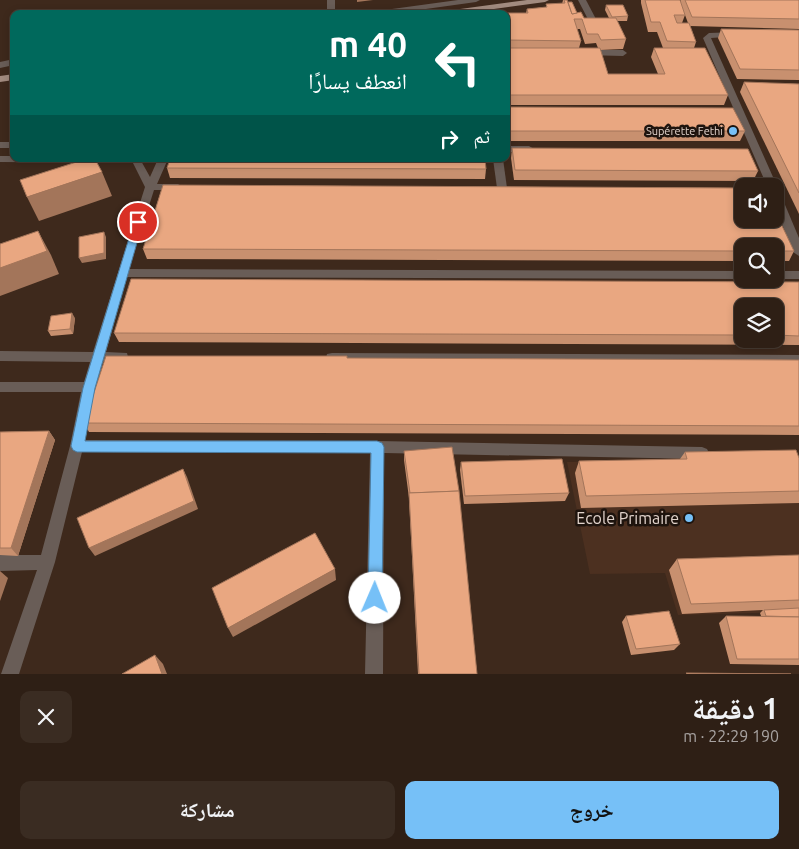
<!DOCTYPE html>
<html lang="ar">
<meta charset="utf-8">
<style>
:root{--surface:#2e1f15;--page:#3a2c22;--text:#f1f3f6;--muted:#a7a2a0;--line:#493d34;--accent:#76c0f7}
body{margin:0;font-family:Ubuntu,"Noto Naskh Arabic",sans-serif;background:var(--page);color:var(--text);direction:rtl;height:100vh;display:flex;flex-direction:column;font-size:19px;white-space:nowrap}
*{box-sizing:border-box;margin:0}
p{font-size:16px;color:var(--muted)}
.icon{flex:none;width:28px;height:28px;fill:none;stroke:currentColor;stroke-width:2;stroke-linecap:round;stroke-linejoin:round}
.map{position:relative;height:674px;overflow:hidden;direction:ltr}
.details{display:flex;flex-direction:column;background:var(--surface);flex:1}
.details>*{flex:none}
.banner{position:absolute;left:10px;top:10px;width:500px;height:152px;border-radius:10px;box-shadow:0 2px 8px #0003,0 0 0 1px var(--line);direction:rtl;background:#00695c;color:#fff;overflow:hidden}
.fabs{position:absolute;left:734px;top:178px;display:grid;gap:10px}
.fabs a{display:grid;place-items:center;width:50px;height:50px;border-radius:10px;background:var(--surface);box-shadow:0 2px 8px #0003,0 0 0 1px var(--line);font-size:25px}
.pin{position:absolute;display:grid;place-items:center;width:42px;height:42px;color:#fff;margin:-21px;border:2px solid #fff;border-radius:50%;box-shadow:0 1px 5px #0007}
.me{position:absolute;width:55px;margin:-28px;rotate:1deg;stroke-linejoin:round;filter:drop-shadow(0 0 4px #0008)}
.turn{display:flex;align-items:center;gap:18px;height:105px;padding:0 20px;font-size:22px}
.turn .icon{width:65px;height:65px;stroke-width:2.5}
.turn b{display:block;font-size:35px;line-height:42px}
.then{display:flex;align-items:center;height:48px;padding:0 20px;background:#0003;gap:10px;font-size:19px}
.round{display:grid;place-items:center;flex:none;width:52px;height:52px;border-radius:10px;background:var(--page)}
.headline{display:flex;align-items:center;justify-content:space-between;height:85px;padding:0 20px}
h1{font-size:30px;font-weight:700;line-height:38px}
.button{display:flex;gap:10px;margin-top:auto;padding:10px 20px}
.button a{flex:1;height:58px;border-radius:10px;background:var(--accent);color:#111;font-size:20px;font-weight:700;line-height:58px;text-align:center}
.button a+a{background:var(--page);color:var(--text)}
.map>svg:first-child{display:block}
.built{fill:#4c3020}
.lines{fill:none;stroke-linecap:round;stroke-linejoin:round}
.service{fill:#695d57;fill-rule:evenodd}
.minor{fill:#695d57;fill-rule:evenodd}
.primary{fill:#a28b7f;fill-rule:evenodd}
.wall{fill:#c8906f;fill-rule:evenodd}
.shaded-wall{fill:#a3755a}
.building{fill:#e9a781;stroke:#a3755a}
.route{fill:#76c0f7;stroke:#4d7da1}
.poi-dot{fill:#76c0f7;stroke:#1e140e;stroke-width:2}
.labels{text-anchor:middle;stroke-width:5;stroke-linejoin:round;paint-order:stroke}
.far-poi-label{font-size:11px;fill:#e0d2ca;stroke:#1e140e;text-anchor:end}
.near-poi-label{font-size:16px;fill:#e0d2ca;stroke:#1e140e;text-anchor:end}
</style>
<div class="map">
<svg width="799" height="674" viewBox="0 0 799 674">
<rect width="100%" height="100%" fill="#3e291c"/>
<polygon class="built" points="799,458 799,612 678,615 665,573 590,574 567,462"/>
<g class="lines">
<polygon class="service" points="578,0 586,0 598,23 597,25 591,25"/>
<g class="minor">
<rect x="327" y="0" width="8" height="14"/>
<polygon points="458,0 480,0 476,2 390,14 366,14 370,12"/>
<polygon points="737,32 741,34 740,36 711,38 777,186 775,189 775,186 767,186 703,38 709,33"/>
<polygon points="586,50 623,50 627,53 623,56 583,55 583,51"/>
<polygon points="14,59 14,65 0,68 0,62"/>
<rect x="0" y="142" width="14" height="6"/>
<polygon points="506,146 529,146 534,149 529,152 506,152"/>
<polygon points="0,156 14,156 14,159 140,159 150,177 158,159 168,159 157,184 178,184 183,187 178,190 154,190 129,269 742,271 742,279 127,277 106,352 127,353 128,357 127,361 103,362 85,440 377,441 702,447 707,449 709,453 707,457 702,459 384,453 383,674 365,674 370,453 82,452 55,562 19,674 1,674 37,570 0,571 0,555 41,555 70,446 81,392 0,392 0,382 84,382 90,362 0,361 0,351 93,352 145,187 133,163 0,162"/>
<polygon points="493,159 503,159 507,188 506,190 498,190 497,188"/>
<polygon points="775,190 780,193 799,238 799,256 793,252 775,206"/>
<polygon points="775,271 799,271 799,279 773,279 775,279"/>
<polygon points="332,353 799,355 799,365 332,363 327,362 326,358 327,354"/>
</g>
<g class="primary">
<polygon points="527,0 549,0 545,2 458,14 434,14 438,12"/>
<polygon points="14,74 14,80 0,82 0,76"/>
</g>
</g>
<g class="wall">
<path d="M563,0H567L568,2L577,13L584,18H609L605,10L606,5L628,16L627,21H617L626,39L623,49L600,50L608,74H658L651,57L654,48H663L657,32H648L641,3V0H680V2L681,0H799V29L690,26L696,42L694,48L728,95L724,105H506V14L526,13L527,9L546,7V4H562ZM685,15L688,23H682ZM577,29H580L585,44L596,43L598,48H579L581,41Z"/>
<polygon points="721,29 799,30 799,80 737,79 718,38"/>
<polygon points="744,82 799,84 799,214 740,92"/>
<polygon points="506,107 745,131 740,141 506,141"/>
<polygon points="512,148 758,171 753,181 514,180 511,158"/>
<polygon points="167,168 486,169 485,179 170,178"/>
<polygon points="163,185 742,188 742,219 775,219 775,211 794,251 789,261 775,261 775,246 742,246 742,261 147,259 143,249"/>
<path d="M799,282V345L119,342L114,333ZM742,306H775V339H742Z"/>
<polygon points="75,318 73,334 51,336 48,331"/>
<polygon points="347,358 799,360 799,435 89,432 84,423"/>
<polygon points="49,431 55,440 18,556 0,555 0,432"/>
<polygon points="404,451 459,491 459,494 477,674 418,674 409,498 404,460"/>
<polygon points="685,452 799,458 799,503 581,508 575,473 579,461 680,459"/>
<polygon points="461,462 569,493 565,501 464,504 460,470"/>
<polygon points="799,555 799,665 730,664 719,623 726,616 761,616 760,613 763,610 682,614 669,570 677,559"/>
<polygon points="626,616 680,644 674,650 631,655 622,622"/>
</g>
<g class="shaded-wall">
<polygon points="357,0 373,0 357,2"/>
<polygon points="102,172 112,196 39,221 27,197"/>
<polygon points="38,231 51,255 59,274 0,296 0,268"/>
<polygon points="104,232 106,237 106,259 82,263 79,258"/>
<polygon points="72,313 75,318 73,334 70,329"/>
<polygon points="49,431 55,440 18,556 11,548"/>
<polygon points="183,469 187,477 198,509 95,556 89,548"/>
<polygon points="335,569 336,580 233,637 228,628"/>
<polygon points="0,571 8,578 0,601"/>
<polygon points="155,655 163,664 167,674 162,674"/>
</g>
<g class="building">
<polygon points="564,0 567,0 572,14 581,12 584,18 616,18 626,39 601,40 598,34 587,34 582,19 574,19 581,41 506,40 506,14 503,13 528,13 527,9 547,7 546,4 565,3"/>
<polygon points="645,0 680,0 685,15 674,15 677,23 689,23 696,42 667,41 660,22 651,22"/>
<polygon points="685,0 799,0 799,19 692,17"/>
<polygon points="568,2 572,2 577,13 572,14"/>
<polygon points="606,5 623,5 628,16 612,17"/>
<polygon points="721,29 799,30 799,70 740,69"/>
<polygon points="506,48 600,48 608,74 665,74 654,48 705,48 728,95 506,95"/>
<polygon points="744,82 799,84 799,193"/>
<polygon points="506,107 733,108 745,131 506,131"/>
<polygon points="512,148 748,149 758,171 515,170"/>
<polygon points="86,159 95,159 102,172 27,197 20,180"/>
<polygon points="170,159 485,159 486,169 167,168"/>
<polygon points="163,185 742,188 742,219 775,219 775,211 794,251 775,251 775,246 742,246 742,251 143,249"/>
<polygon points="38,231 47,251 0,268 0,244"/>
<polygon points="104,232 104,253 79,258 79,237"/>
<polygon points="131,279 799,282 799,336 775,335 775,306 742,306 742,335 114,333"/>
<polygon points="72,313 70,329 48,331 51,316"/>
<polygon points="106,356 347,356 347,358 799,360 799,426 84,423"/>
<polygon points="49,431 11,548 0,548 0,432"/>
<polygon points="452,447 459,491 410,493 404,451"/>
<polygon points="796,450 799,458 799,491 586,496 579,461 687,459 685,452"/>
<polygon points="562,459 569,493 465,496 461,462"/>
<polygon points="183,469 194,501 89,548 77,518"/>
<polygon points="459,491 477,674 419,674 409,493"/>
<polygon points="315,533 335,569 228,628 212,588"/>
<polygon points="799,555 799,600 691,604 677,559"/>
<polygon points="799,608 799,617 766,616 764,610"/>
<polygon points="669,611 680,644 636,649 626,616"/>
<polygon points="726,616 799,617 799,659 737,659"/>
<polygon points="155,655 162,674 122,674"/>
<polygon points="686,673 791,674 687,674"/>
</g>
<polygon class="route" points="138,218 143,222 95,388 85,441 377,441 382,443 384,447 382,598 380,604 375,606 370,604 368,598 371,453 77,452 73,450 71,446 83,388 134,222"/>
<g class="poi-dot">
<circle cx="733" cy="131" r="5"/>
<circle cx="689" cy="518" r="5"/>
</g>
<g class="labels">
<g class="far-poi-label">
<text x="723" y="135">Supérette Fethi</text>
</g>
<g class="near-poi-label">
<text x="679" y="524">Ecole Primaire</text>
</g>
</g>
</svg>
<div class="fabs">
<a><svg class="icon" aria-label="sound" viewBox="0 0 24 24"><path d="M4 9h4l5-4v14l-5-4H4zM17 9q2 3 0 6"/></svg></a>
<a><svg class="icon" aria-label="search" viewBox="0 0 24 24"><circle cx="10" cy="10" r="6"/><path d="M15 15l6 6"/></svg></a>
<a><svg class="icon" aria-label="layers" viewBox="0 0 24 24"><path d="M12 4l9 5-9 5-9-5zM3 14l9 5 9-5"/></svg></a>
</div>
<div class="pin" style="left:138px;top:222px;background:#d93025"><svg class="icon" aria-label="arrive" viewBox="0 0 24 24"><path d="M6 21V4h12l-3 4 3 4H6"/></svg></div>
<svg class="me" style="left:375px;top:598px" viewBox="-20 -20 40 40"><circle r="19" fill="#fff"/><path d="M0-13L10 11 0 6-10 11z" fill="#76c0f7"/></svg>
<div class="banner">
<div class="turn"><svg class="icon" aria-label="left" viewBox="0 0 24 24"><path d="M17 20v-9H6M10 6l-5 5 5 5"/></svg><div><b>40 m</b>انعطف يسارًا</div></div>
<div class="then">ثم<svg class="icon" aria-label="right" viewBox="0 0 24 24"><path d="M7 20v-9h11M14 6l5 5-5 5"/></svg></div>
</div>
</div>
<section class="details">
<div class="headline"><div><h1>1 دقيقة</h1><p>190 m · 22:29</p></div><a class="round"><svg class="icon" aria-label="close" viewBox="0 0 24 24"><path d="M6 6l12 12M18 6L6 18"/></svg></a></div>
<div class="button"><a>خروج</a><a>مشاركة</a></div>
</section>
